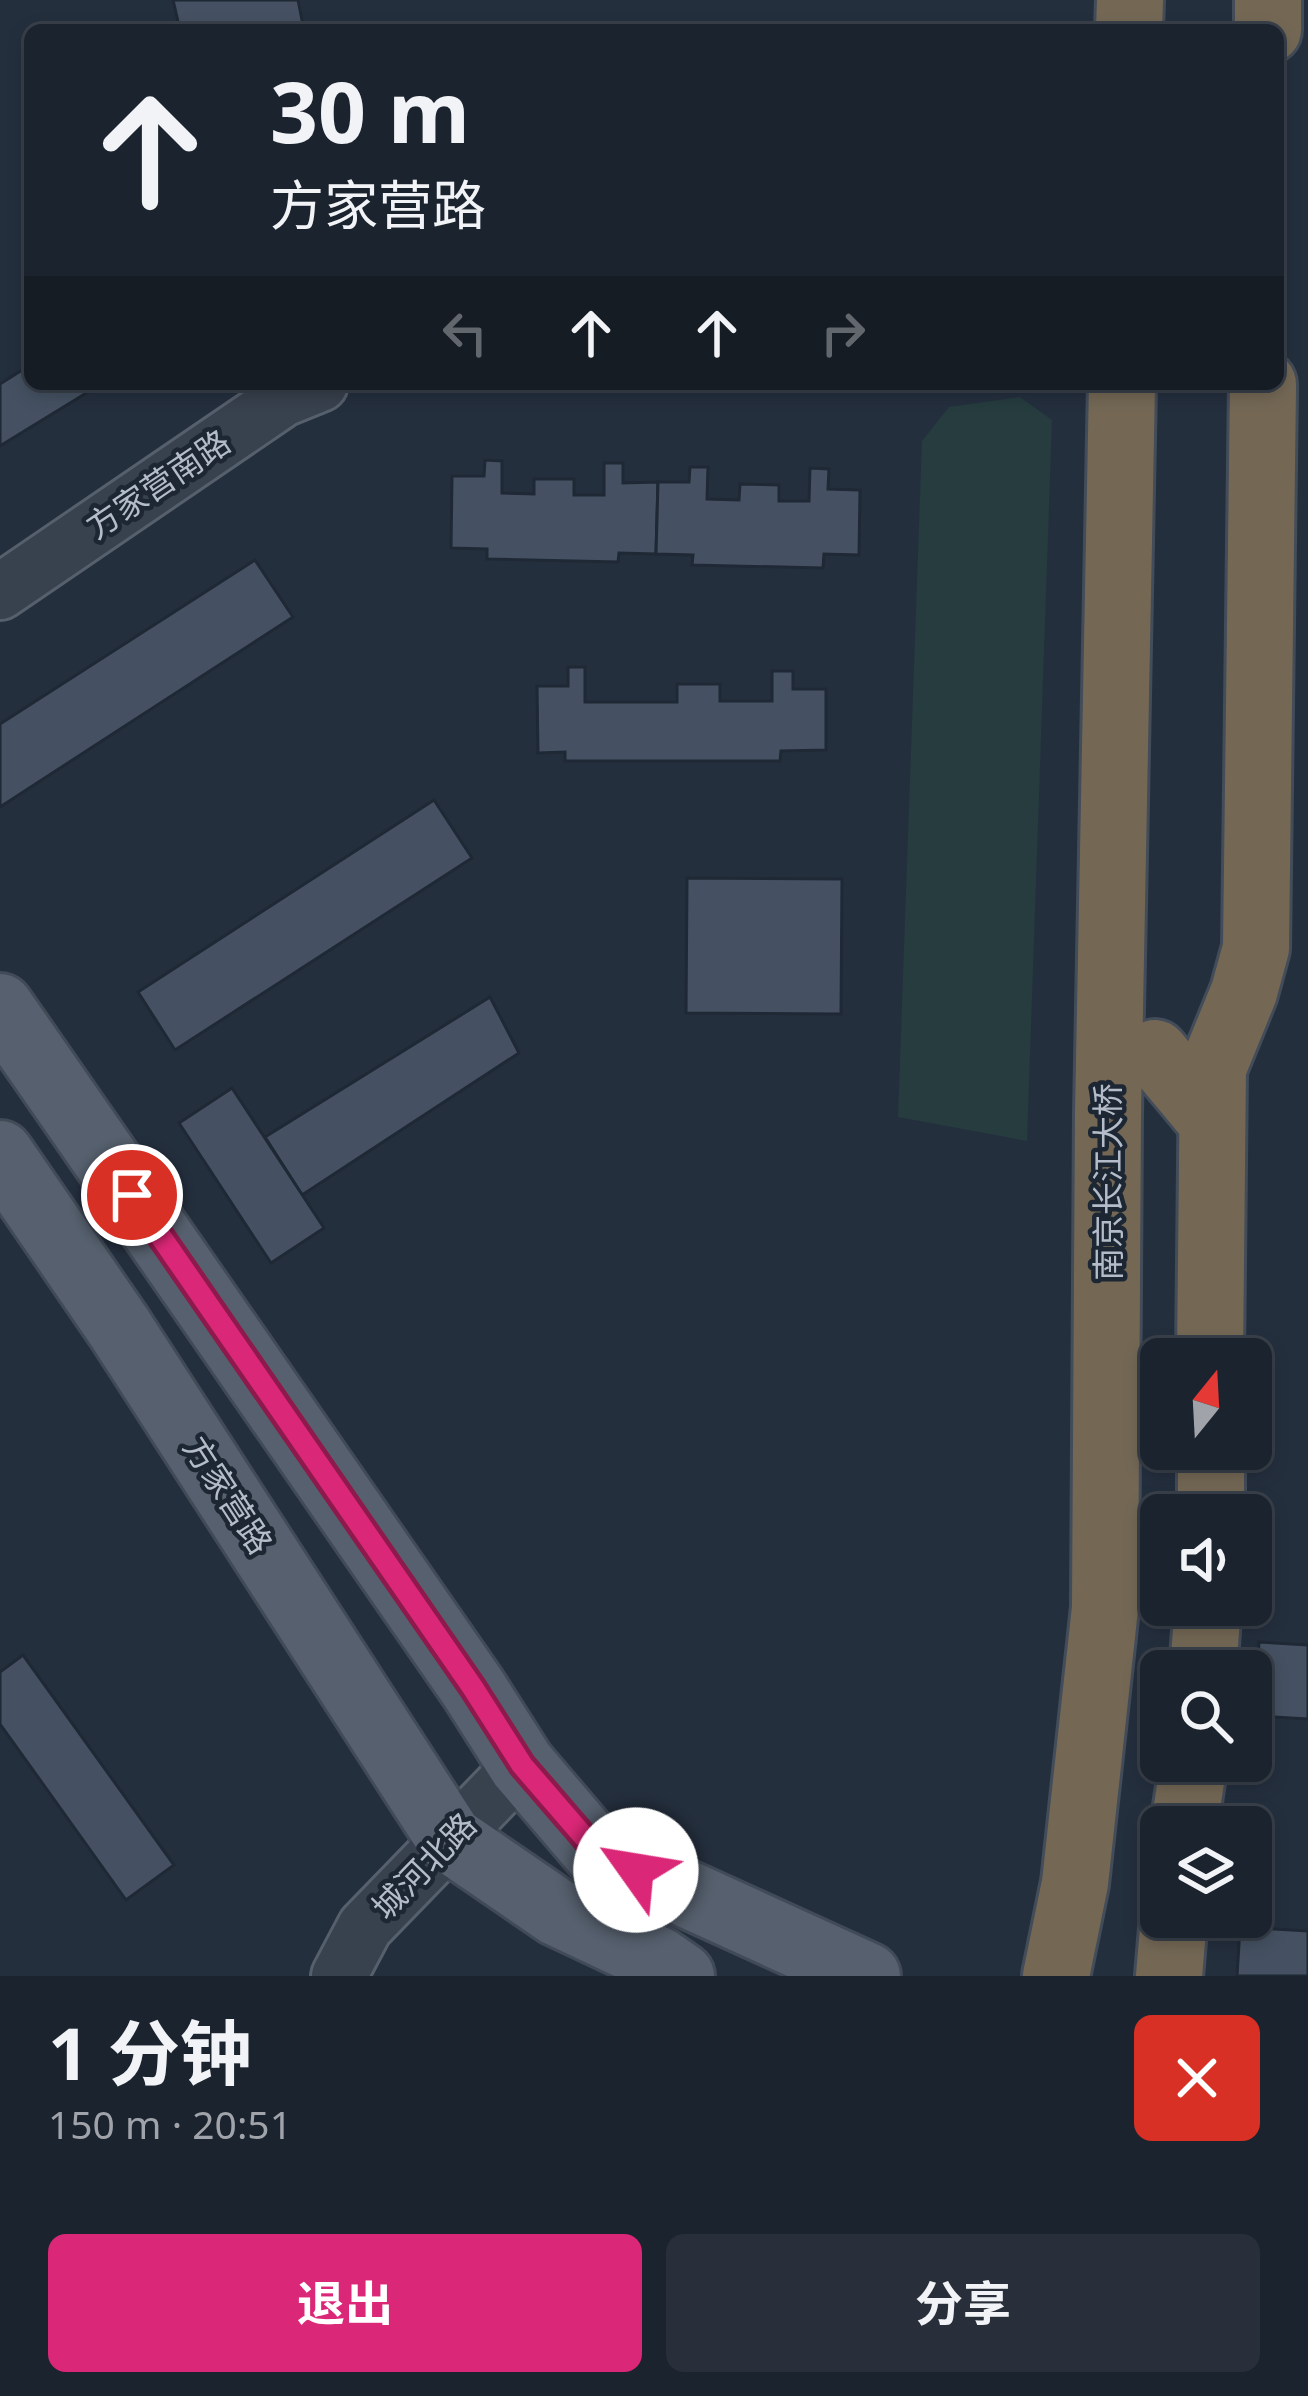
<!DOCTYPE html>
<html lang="zh">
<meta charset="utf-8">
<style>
:root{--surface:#1b232e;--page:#282f3a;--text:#f1f3f6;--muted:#a0a4aa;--line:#39404a;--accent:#db2777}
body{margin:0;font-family:"Noto Sans","Noto Sans SC",sans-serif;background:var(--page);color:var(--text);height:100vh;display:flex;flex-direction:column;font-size:45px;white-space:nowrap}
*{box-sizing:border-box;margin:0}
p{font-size:39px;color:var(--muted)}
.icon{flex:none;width:66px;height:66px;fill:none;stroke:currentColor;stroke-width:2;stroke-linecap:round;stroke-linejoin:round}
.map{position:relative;height:1976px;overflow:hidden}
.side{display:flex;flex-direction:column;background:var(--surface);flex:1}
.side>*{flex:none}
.guide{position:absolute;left:24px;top:24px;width:1260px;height:366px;border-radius:18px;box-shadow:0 6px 18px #0003,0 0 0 3px var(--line);background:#1b232e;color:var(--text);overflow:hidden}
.needle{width:78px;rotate:18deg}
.tools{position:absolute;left:1140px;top:1338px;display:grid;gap:24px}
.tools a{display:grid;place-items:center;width:132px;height:132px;border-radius:18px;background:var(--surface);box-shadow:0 6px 18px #0003,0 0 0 3px var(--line);font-size:60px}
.pin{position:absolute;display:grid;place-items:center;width:102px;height:102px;color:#fff;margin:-51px;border:6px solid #fff;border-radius:50%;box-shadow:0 3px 12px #0007}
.me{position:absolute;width:132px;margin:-66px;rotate:302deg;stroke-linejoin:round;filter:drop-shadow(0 0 9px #0008)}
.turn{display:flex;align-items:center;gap:42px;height:252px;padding:0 48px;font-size:54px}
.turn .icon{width:156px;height:156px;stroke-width:2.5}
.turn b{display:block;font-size:84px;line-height:102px}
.lanes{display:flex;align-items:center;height:114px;padding:0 48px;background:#0003;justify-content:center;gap:60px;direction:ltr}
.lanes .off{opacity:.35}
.round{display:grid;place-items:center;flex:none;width:126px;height:126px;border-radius:18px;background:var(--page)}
.overview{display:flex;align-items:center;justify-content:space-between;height:204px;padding:0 48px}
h1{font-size:72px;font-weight:700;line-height:90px}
.cta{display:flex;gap:24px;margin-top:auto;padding:24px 48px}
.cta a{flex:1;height:138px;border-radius:18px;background:var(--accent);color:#fff;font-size:48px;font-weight:700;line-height:138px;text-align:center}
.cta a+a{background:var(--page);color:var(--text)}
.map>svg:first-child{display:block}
.green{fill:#263c3f}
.building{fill:#455162;stroke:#1f2835;stroke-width:3}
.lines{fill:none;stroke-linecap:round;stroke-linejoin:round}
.minor-casing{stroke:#565f6c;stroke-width:60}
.major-casing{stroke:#414a57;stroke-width:72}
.highway-casing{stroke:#434c59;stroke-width:72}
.minor{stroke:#38414e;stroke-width:54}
.major{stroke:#56606e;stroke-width:66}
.highway{stroke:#746855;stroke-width:66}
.route-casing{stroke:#8e194d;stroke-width:30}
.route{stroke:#db2777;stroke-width:21}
.labels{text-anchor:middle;stroke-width:9;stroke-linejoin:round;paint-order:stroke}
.street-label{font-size:33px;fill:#b4bcc9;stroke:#1d2633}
</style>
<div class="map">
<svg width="1308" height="1976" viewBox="0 0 1308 1976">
<rect width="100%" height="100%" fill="#242f3e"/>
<polygon class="green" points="1020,397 1052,420 1027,1141 898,1117 922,441 949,407"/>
<g class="building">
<polygon points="173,0 298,0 304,30 180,30"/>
<polygon points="30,365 30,384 101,384 0,446 0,384"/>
<polygon points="485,460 502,461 502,493 534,494 534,479 574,479 574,495 604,495 604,463 623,463 623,483 658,482 656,554 619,553 618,562 487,559 487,549 451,548 452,476 484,476"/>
<polygon points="690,467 708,467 707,499 739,500 740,484 779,485 779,501 809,501 810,468 829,469 828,489 860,490 859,555 824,554 823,568 692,565 693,555 656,554 658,482 689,482"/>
<polygon points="255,560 293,617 0,807 0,724"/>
<polygon points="568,667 585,667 585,702 677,702 677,684 720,684 720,701 772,701 772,671 793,671 793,689 826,689 826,750 781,751 780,761 565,761 565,752 538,753 537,686 568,686"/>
<polygon points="434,800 472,858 175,1050 138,992"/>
<polygon points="687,878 842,879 841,1014 686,1013"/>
<polygon points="490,997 519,1053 302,1195 265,1137"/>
<polygon points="232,1088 324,1228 271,1263 179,1123"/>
<polygon points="1259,1642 1308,1645 1308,1719 1255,1716"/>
<polygon points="23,1655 174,1865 126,1900 0,1724 0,1672"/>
<polygon points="1240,1927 1308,1931 1308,1976 1237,1976"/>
</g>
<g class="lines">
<defs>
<g id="minor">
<polyline points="0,592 283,399 320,384"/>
<polyline points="339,1976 365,1927 522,1765"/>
</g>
<g id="major">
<polyline points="0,1007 473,1688 522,1765 597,1853 867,1976"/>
<polyline points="0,1154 119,1327 450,1839 558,1913 658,1960 681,1976"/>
</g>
<g id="highway">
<polyline points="1129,30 1130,0"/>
<polyline points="1268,30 1268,0"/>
<polyline points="1155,1053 1210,1119"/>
<polyline points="1210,1359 1213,1068 1244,992 1256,948 1263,384"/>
<polyline points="1211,1449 1211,1515"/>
<polyline points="1203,1671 1208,1605"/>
<polyline points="1184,1827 1194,1761"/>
<polyline points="1056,1976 1075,1883 1105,1608 1108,1113 1122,384"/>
<polyline points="1169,1976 1174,1917"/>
</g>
</defs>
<use href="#minor" class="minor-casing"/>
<use href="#major" class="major-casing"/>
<use href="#highway" class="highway-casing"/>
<use href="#minor" class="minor"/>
<use href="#major" class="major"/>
<use href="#highway" class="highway"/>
</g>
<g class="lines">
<defs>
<polyline id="route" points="132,1195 473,1688 522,1765 598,1853 636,1870"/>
</defs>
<use href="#route" class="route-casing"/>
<use href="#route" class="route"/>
</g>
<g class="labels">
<g class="street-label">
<text transform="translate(158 484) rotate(-34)" y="12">方家营南路</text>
<text transform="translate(1108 1182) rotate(-90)" y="12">南京长江大桥</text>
<text transform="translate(228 1495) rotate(57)" y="12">方家营路</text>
<text transform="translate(424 1866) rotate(-46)" y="12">城河北路</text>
</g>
</g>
</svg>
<div class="tools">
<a><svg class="needle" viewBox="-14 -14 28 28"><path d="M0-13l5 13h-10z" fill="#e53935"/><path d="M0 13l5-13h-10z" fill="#a0a4aa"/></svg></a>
<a><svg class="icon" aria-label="sound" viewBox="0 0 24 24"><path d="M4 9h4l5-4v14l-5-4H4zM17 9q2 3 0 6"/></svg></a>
<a><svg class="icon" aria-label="search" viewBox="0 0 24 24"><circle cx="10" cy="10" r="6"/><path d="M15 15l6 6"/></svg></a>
<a><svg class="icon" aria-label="layers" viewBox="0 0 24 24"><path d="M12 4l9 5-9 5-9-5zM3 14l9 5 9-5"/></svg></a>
</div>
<div class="pin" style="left:132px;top:1195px;background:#d93025"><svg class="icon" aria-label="arrive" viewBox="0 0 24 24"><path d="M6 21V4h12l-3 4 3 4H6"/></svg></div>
<svg class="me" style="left:636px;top:1870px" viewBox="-20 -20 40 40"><circle r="19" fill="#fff"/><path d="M0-13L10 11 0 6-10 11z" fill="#db2777"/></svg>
<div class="guide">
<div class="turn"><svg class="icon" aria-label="ahead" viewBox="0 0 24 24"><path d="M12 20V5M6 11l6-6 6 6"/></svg><div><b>30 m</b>方家营路</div></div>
<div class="lanes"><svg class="icon off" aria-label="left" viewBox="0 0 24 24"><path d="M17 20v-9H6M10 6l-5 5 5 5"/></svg><svg class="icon" aria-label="ahead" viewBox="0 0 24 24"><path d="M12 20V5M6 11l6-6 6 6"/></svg><svg class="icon" aria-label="ahead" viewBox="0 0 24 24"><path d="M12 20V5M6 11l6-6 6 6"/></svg><svg class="icon off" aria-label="right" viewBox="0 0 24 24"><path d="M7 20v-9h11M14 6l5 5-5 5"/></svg></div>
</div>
</div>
<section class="side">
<div class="overview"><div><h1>1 分钟</h1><p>150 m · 20:51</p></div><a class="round" style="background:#d93025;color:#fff"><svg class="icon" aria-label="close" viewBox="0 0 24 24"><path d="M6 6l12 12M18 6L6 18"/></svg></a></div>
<div class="cta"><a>退出</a><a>分享</a></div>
</section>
